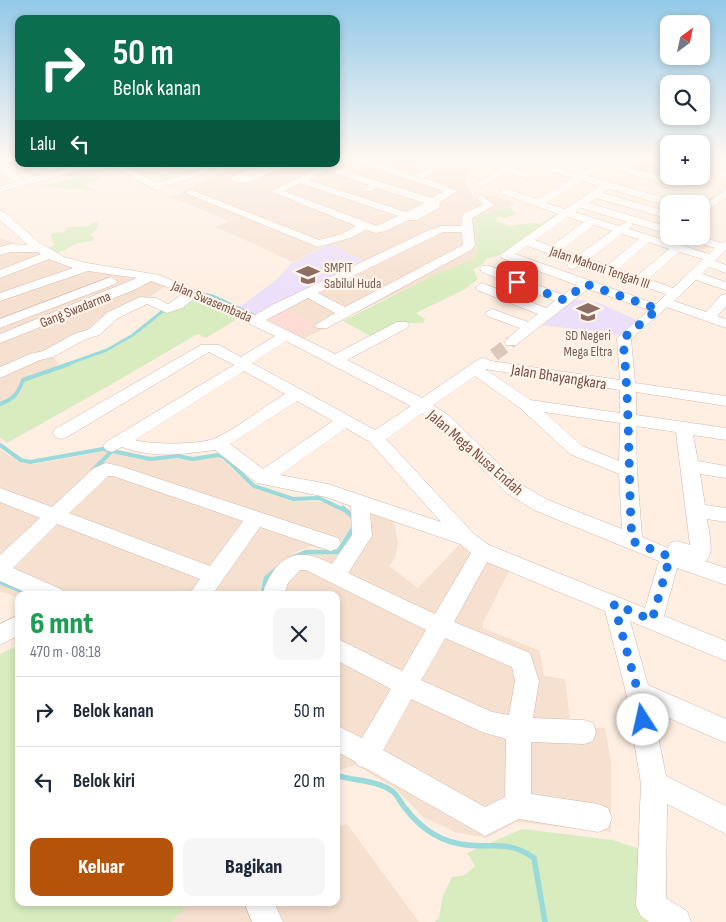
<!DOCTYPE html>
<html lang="id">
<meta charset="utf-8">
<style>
:root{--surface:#fff;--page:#f6f6f7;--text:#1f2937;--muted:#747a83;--line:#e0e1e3;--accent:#b45309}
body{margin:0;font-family:"Sofia Sans Condensed",sans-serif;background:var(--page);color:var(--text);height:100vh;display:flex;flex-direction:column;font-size:19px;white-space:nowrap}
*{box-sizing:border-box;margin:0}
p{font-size:16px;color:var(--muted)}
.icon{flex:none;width:28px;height:28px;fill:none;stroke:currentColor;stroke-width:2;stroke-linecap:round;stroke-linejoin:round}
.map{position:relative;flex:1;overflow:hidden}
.details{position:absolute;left:15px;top:591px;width:325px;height:315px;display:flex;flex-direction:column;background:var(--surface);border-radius:10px;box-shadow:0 2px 8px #0003}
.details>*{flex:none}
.hud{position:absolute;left:15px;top:15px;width:325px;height:152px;border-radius:10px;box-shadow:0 2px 8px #0003;background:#0b6e4f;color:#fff;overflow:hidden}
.needle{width:32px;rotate:33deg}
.buttons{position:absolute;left:660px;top:15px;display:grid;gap:10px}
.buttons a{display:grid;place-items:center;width:50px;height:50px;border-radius:10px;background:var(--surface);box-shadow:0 2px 8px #0003;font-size:25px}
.pin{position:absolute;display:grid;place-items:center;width:42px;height:42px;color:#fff;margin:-21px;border-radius:10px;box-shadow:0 2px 8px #0006}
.me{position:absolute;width:55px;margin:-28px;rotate:350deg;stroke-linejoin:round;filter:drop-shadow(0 0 4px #0008)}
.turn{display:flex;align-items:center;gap:18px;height:105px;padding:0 15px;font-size:22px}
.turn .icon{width:65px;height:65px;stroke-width:2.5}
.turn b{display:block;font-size:35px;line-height:42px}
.then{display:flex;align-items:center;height:48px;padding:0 15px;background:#0003;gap:10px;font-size:19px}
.round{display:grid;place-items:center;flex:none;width:52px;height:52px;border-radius:10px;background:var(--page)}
.overview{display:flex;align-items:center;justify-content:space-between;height:85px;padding:0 15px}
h1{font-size:30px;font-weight:800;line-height:38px;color:#1e9e55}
.primary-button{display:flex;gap:10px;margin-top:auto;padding:10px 15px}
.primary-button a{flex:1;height:58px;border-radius:10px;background:var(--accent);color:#fff;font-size:20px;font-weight:800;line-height:58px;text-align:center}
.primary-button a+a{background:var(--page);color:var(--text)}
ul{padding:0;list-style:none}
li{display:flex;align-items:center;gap:15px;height:70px;padding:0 15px;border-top:1px solid var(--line)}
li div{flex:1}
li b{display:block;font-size:19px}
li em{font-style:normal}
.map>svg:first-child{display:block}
.residential{fill:#f6e0d0}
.commercial{fill:#ffdcd5}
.education{fill:#ecdffa}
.green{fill:#d8ecbf}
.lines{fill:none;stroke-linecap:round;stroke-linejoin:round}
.stream-far3{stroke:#9adadb;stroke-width:3}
.stream-far2{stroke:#9adadb;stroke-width:4}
.stream-far1{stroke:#9adadb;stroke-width:4.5}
.stream{stroke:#9adadb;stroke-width:5.5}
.minor-tunnel{stroke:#dcc8bb;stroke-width:13;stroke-dasharray:13 7;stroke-linecap:butt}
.minor-casing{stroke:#d2b7aa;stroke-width:1}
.minor{fill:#fff;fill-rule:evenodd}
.route{stroke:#1a73e8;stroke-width:9;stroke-dasharray:0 16.2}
.labels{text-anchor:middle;stroke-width:4.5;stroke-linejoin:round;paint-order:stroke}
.far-education-label{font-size:14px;fill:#785e54;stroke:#fff4ea;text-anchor:start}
.far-street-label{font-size:14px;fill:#775146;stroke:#fff4ea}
.street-label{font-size:16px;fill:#775146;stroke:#fff4ea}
</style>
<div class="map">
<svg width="726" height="922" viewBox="0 0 726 922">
<rect width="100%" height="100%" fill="#feefe2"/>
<g class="residential">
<polygon points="336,159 464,159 468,168 465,178 466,184 474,198 494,195 516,204 474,217 477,254 471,260 432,276 303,339 260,315 363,260 328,244 293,262 216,227 229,221 171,197 228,169 213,164 336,164"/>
<polygon points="150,164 202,164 168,174"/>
<polygon points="0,238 39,252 169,284 137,305 52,353 61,370 13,401 0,404"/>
<polygon points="0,450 23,463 35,464 106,451 167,459 202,459 215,456 225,461 235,472 250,484 274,495 290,501 324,502 351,510 351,528 335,550 310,547 296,552 273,570 263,581 258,595 19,595 19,598 0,591"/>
<polygon points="355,504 393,517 398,543 395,558 389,566 418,588 462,542 510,569 483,623 483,628 540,651 544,676 565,679 571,726 605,728 611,763 611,832 516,822 487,838 455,832 423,817 396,789 356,765 339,770 336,768 336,595 265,595 265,589 267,580 272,575 299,554 308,551 339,553 354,529"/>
<polygon points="347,824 419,922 171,922 182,910 179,903 336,902 336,827"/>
</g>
<polygon class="commercial" points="287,309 316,325 297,335 268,318"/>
<g class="education">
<polygon points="329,244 363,260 256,317 235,308 242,305 275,281 292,263"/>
<polygon points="571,299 599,303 639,321 627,334 619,335 542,325"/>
</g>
<g class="green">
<polygon points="640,161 664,167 650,176 626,170"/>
<polygon points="98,164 110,164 116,167 93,173 102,179 84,184 94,191 39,186 73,179 65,173"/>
<polygon points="149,165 168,174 195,166 206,171 167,183 157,177 146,180 130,171"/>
<polygon points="509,207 517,214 506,218 498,216 495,221 511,226 531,223 540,224 559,212 563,213 503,254 486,259 482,265 473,269 478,279 465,289 416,313 425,319 423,323 400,323 372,337 343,321 432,276 471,260 477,254 474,217"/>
<path d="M93,222L98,223C98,230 94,231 90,235L94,238L93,241L78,243L59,253L48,248L54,245L51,237L52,233L64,232L68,227L88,226Z"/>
<polygon points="192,295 242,316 206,338 198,334 194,336 112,384 7,443 0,437 0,404 19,396 22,392 25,380 109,351 136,335 160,313 173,308"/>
<polygon points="19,645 19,902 179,903 183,910 171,922 0,922 0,654"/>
<polygon points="522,829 613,840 643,850 653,922 435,922 439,917 443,896 452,877 465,875 475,866 467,853"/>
</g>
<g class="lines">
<g class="stream-far3">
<polyline points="194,292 213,296 254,315"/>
<polyline points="65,365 107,350 133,335 164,310"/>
</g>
<g class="stream-far2">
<path d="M0,404C14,399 18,394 23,380L69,364"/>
<polyline points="0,445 21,460 30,462 103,449 150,459 178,456 193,459 218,455 224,457 254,486 293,499 319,498 344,510"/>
<polyline points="93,470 112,451"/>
</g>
<g class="stream-far1">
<polyline points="343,508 353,517"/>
<polyline points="289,559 306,552 338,552 354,527"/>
<polyline points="0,582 31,595"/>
<polyline points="262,595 266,578 278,568"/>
</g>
<path class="stream" d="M336,775C353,781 377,780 392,791C398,795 401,804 406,809C418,825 436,839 456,843C488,851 504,837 534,858L545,922"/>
<polyline class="minor-tunnel" points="494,355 511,342"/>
<defs>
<g id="minor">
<path d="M340,159H364L415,175L441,162V159H449V165L424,178L457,191L439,203L440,206L439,208L417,220H408L386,231L376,233L366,230L350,238L318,247L185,193L190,190L194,191L319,240L342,234L356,226L270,191L328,164H336V160ZM352,159L353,161L444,191L432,198L336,168ZM327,171L369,185L363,189L364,191H372L378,188L424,203L406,212L309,180ZM300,183L398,216L377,226L284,191Z"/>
<polygon points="465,159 479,159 533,174 535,176 530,179 507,173 481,187 476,184 477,182 498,170"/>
<path d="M513,159H526L579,174L604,159H614L610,163L686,183V187L682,188L603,167L589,176L678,202L679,204H669V206L609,189L603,193L669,212V219L596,198L589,203L669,227V234L631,223L633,225L629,229L709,254L715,248L683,238L681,236H700L721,243L726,241V250L715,261L726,265V273L709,267L702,274L726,282V290L696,280L674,301L706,312L721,295L726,294V306L717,316L726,319V328L667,307L631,339L635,383L726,396V406L636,392V415L726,428V440L693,435L698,461L726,466V478L700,474L705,505L726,508V522L707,519C708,531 716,554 705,561L726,568V585L677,568L664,616L726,641V661L630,621L648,685L726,719V743L653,711L666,776L726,806V834L667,804L666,898L687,911L691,922H649L641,916L636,906L641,784L626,692L605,611L487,562L454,622L530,653L539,681L533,718L584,720L593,723L596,732L593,741L584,744L531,742V794L598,804L608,808L612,818L608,828L598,832L519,819L485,836L367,769L357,765L356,762L336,751V725L362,738L391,689L336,660V638L402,671L426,630L306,570H300L288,583L284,595H262C275,557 295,544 332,564L352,535L351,506L326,497L257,483L215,450C181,454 155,459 122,447L112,452L106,450L103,446L106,442L234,365L209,352L67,437L61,439L55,437L53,433L55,429L201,345H219L241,357L275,336L195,298L182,308L167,313L147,304L118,318L99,335L84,340L53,357L40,360L0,378V367L30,354L43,351L74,334L89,329L108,312L140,297L156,298L168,304L184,293L151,281L134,290L0,343V334L137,278L88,271L0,301V293L73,268L49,259L0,278V270L41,254L38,252H11L0,255V247L11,244L28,245L0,220V211L4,212L40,243L64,257L87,263L159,275L255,315L272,305L429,230L442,226H461L463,214L483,204L476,198L481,195L495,205L472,218L475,245L471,250L327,328H317L315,325L335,313L308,298L266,320L335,354L397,322H407L409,325L407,328L347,360L422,398L479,359L484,358L491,361L620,380L617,338L649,310L588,289L516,345H506L504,342L520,328L487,316L485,313L492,309L528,322L538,314L477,290L476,287L482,283L546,308L555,301L482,272L480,269L482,266H490L563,295L577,285L502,258L500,255L558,214L500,193V189H508L538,199L572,178L514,161ZM582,181L600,186L565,209L546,203ZM582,208L627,222L619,226L575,212ZM568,217L584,222L551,246L535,240ZM594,225L612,231L578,255L561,250ZM443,232H462L463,245L345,307L318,293ZM622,234L639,239L607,265L589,259ZM649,242L669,249L637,276L618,269ZM527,246L571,261L567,265L569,268L573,269L581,265L666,294L656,304L515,254ZM679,252L703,259L673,288L648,279ZM286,341L411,406L375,430L252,363ZM485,369L620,390V413L530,400ZM244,371L285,394C262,408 240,426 216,438C201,445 151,445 135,440ZM475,376L520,408L570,454L619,474L622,529L548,500L520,484L448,415L433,405ZM297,401L333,421L263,469L230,444ZM544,412L620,423L619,461L582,446ZM422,413L436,423L508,494L534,510L659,561L645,608L489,545L474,534L386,439ZM636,426L676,432L690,545L677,541L670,543L668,548L642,537L637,471ZM346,428L370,442L441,522L328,484L280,475ZM370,513L460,544L471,553L435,614L348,573L372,536ZM445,638L512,667L515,681L509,715L492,712L421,680ZM411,699L482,732L506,739L505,797L485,807L383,750Z"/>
<polygon points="637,159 653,159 669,162 669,168 639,161"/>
<polygon points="701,159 716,160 718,162 712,167 726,171 726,177 707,171 701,174 701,166 706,163 702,161"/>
<polygon points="0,163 24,179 82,164 97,164 95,166 0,192 0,186 15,182 0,171"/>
<polygon points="108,164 120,164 157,183 207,168 212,171 156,190"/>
<polygon points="160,164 175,164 166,168 160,168"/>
<polygon points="250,164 267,165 268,168 279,164 292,164 247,183 231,181 231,177 255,167"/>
<polygon points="726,189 726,197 701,216 701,207"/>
<polygon points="111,277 117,281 115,284 0,328 0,319"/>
<path d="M106,463L120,466L338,538L341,543L338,548L331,551L260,527L212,595H189L200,579L57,524L13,568L61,589L65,595H32L0,581V555L40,518L0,502V488L52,507L94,468ZM108,476H113L243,521L210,566L69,513Z"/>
<polygon points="19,615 19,635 0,645 0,624"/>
<polygon points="244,902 274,902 283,922 252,922"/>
</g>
</defs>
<use href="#minor" class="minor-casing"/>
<use href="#minor" class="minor"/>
</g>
<linearGradient id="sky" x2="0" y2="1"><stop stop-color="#93c9e8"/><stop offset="0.55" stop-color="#fff8f2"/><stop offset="1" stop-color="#fff8f2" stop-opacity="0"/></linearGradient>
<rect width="726" height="288" fill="url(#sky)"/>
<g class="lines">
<path class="route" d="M517,282L564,300L586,284L658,309L626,336L623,341C630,407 628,474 632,541L670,557L652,620L614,604L638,692L643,720"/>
</g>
<defs>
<symbol id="school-bare" viewBox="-9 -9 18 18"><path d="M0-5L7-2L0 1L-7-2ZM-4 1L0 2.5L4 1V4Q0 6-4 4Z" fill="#8d6e63" stroke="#fff4ea" stroke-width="2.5" paint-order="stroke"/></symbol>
</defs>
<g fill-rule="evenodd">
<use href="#school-bare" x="292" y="259" width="32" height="32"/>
<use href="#school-bare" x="572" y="296" width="32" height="32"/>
</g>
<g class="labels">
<g class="far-education-label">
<text x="324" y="272">SMPIT<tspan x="324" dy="16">Sabilul Huda</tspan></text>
<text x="588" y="340" text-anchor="middle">SD Negeri<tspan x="588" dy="16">Mega Eltra</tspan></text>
</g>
<g class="far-street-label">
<text transform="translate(600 267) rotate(19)" y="5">Jalan Mahoni Tengah III</text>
<text transform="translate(212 301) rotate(23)" y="5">Jalan Swasembada</text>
<text transform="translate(75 309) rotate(-22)" y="5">Gang Swadarma</text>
</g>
<g class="street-label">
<text transform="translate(559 376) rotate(9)" y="6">Jalan Bhayangkara</text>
<text transform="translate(476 452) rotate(41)" y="6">Jalan Mega Nusa Endah</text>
</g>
</g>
</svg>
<div class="buttons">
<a><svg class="needle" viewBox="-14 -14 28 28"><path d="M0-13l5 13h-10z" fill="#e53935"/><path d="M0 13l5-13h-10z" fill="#747a83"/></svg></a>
<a><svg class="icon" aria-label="search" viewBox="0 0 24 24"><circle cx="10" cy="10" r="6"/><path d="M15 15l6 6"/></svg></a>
<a>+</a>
<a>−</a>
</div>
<div class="pin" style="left:517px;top:282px;background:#d93025"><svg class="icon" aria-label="arrive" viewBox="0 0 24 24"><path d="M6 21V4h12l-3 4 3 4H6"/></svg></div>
<svg class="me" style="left:643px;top:720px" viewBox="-20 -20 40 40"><circle r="19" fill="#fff"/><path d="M0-13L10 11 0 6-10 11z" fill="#1a73e8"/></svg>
<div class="hud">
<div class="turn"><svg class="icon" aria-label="right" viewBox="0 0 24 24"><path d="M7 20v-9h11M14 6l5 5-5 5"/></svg><div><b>50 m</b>Belok kanan</div></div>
<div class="then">Lalu<svg class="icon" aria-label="left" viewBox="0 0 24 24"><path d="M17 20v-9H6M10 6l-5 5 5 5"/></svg></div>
</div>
<section class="details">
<div class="overview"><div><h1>6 mnt</h1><p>470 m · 08:18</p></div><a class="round"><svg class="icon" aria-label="close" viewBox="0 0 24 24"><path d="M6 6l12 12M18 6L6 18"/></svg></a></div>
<ul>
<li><svg class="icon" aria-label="right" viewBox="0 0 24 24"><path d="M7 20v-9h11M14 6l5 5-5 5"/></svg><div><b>Belok kanan</b></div><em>50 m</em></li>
<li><svg class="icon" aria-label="left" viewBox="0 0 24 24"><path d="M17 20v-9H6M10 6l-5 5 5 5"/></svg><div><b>Belok kiri</b></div><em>20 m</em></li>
</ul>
<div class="primary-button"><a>Keluar</a><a>Bagikan</a></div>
</section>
</div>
